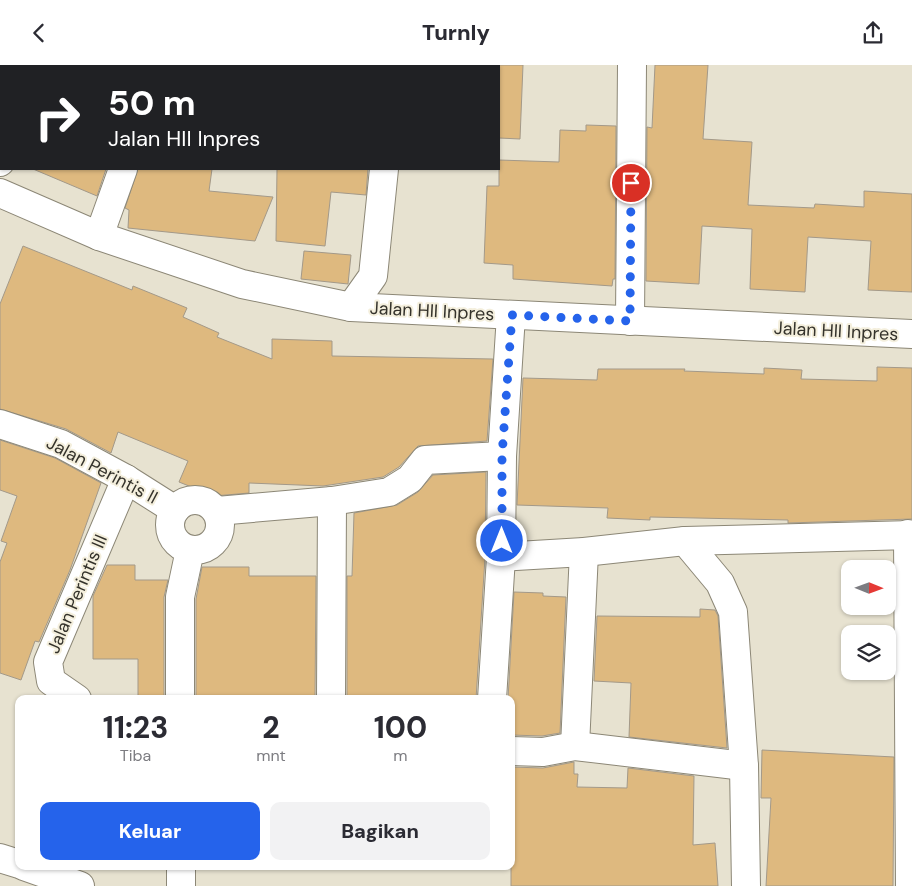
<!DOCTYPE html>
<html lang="id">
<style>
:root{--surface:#fff;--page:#f2f2f3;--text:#2b2b33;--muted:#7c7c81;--accent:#2563eb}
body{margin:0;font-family:"DM Sans",sans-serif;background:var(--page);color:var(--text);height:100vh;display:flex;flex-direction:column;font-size:19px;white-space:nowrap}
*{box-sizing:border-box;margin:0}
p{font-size:16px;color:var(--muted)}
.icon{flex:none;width:28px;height:28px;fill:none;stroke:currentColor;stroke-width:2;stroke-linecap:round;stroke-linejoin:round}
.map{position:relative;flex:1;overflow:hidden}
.drawer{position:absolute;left:15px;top:630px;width:500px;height:175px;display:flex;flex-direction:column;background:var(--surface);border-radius:10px;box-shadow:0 1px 4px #0004}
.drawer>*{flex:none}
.banner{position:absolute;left:0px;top:0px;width:500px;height:105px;box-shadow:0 1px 4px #0004;background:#202124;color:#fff;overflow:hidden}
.needle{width:32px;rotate:91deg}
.controls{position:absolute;left:841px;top:495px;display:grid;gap:10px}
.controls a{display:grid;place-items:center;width:55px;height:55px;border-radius:10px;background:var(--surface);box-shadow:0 1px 4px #0004;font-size:25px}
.pin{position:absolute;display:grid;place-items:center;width:42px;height:42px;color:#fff;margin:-21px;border:2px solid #fff;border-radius:50%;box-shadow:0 1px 5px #0007}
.me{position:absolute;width:55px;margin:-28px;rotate:0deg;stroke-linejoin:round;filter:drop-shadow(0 0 4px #0008)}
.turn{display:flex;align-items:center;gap:18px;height:105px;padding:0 25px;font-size:22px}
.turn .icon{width:65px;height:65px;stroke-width:2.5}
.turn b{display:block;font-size:35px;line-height:42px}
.eta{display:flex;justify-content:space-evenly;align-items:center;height:85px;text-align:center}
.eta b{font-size:30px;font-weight:800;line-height:35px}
.button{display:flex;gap:10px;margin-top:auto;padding:10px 25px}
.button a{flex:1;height:58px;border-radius:10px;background:var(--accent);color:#fff;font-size:20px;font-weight:800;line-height:58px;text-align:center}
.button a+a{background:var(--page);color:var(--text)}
header{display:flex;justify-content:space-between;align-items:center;height:65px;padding:0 25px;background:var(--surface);font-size:22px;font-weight:800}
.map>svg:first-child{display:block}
.building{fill:#deb97f;stroke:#a39989}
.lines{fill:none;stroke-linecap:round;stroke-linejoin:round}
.street-casing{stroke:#8c8776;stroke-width:30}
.secondary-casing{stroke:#8c8776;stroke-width:30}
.street{stroke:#fff;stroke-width:28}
.secondary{stroke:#fff;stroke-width:28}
.route{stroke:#2563eb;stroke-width:9;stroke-dasharray:0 16.2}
.labels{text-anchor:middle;stroke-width:4;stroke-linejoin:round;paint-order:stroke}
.street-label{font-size:18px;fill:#34322b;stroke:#f4efdd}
</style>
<header><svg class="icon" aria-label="back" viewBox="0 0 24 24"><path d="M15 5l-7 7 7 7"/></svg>Turnly<svg class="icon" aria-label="share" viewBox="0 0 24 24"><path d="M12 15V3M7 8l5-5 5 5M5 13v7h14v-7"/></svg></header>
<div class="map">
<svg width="912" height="821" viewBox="0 0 912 821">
<rect width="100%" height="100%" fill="#e7e2d0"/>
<g class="building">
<polygon points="499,0 523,0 520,74 499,73"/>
<polygon points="655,0 708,0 703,74 752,77 748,140 814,143 815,139 864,142 864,126 912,129 912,227 868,225 871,176 808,172 805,227 750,224 752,164 702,161 699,219 646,216 647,62 652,63"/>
<polygon points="586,60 616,61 615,214 613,214 612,221 513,214 513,200 484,198 487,121 499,121 499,95 559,97 560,65 586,66"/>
<polygon points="33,104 106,104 97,131"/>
<polygon points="138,104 212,104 209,126 273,132 255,176 128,163 129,145 125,143"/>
<polygon points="277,104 368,104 366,130 331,127 325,181 276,176"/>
<polygon points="23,181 132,225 133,221 187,243 183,252 219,268 217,272 272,294 272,274 332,276 332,291 493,294 487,376 418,381 399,402 383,412 323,421 249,418 249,428 214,431 179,417 188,396 118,367 111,388 66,364 0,344 0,239"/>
<polygon points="304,186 351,190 348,219 301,214"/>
<polygon points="877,302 912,303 912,454 788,458 788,455 650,452 650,455 607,453 608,443 517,440 523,313 597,315 598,304 685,304 684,306 764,309 764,303 802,305 801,314 877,316"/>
<polygon points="0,375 55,393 101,418 70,505 39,577 35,576 21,615 0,608 0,497 7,478 1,476 17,431 0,425"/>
<polygon points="486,407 485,493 476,634 347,634 347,511 352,511 354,448 397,440 418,427 433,410"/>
<polygon points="107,500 135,500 135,515 168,515 164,532 164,634 138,634 138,594 93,594 93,531"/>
<polygon points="202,502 249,502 249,511 316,511 315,634 196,634 196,534"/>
<polygon points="514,527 543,528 543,531 566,532 560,668 542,671 511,670 511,634 508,634"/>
<polygon points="700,544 715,545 718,551 727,683 629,672 631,618 594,616 597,551 700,552"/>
<polygon points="762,685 894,692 893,821 766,821 771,733 761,733"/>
<polygon points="574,697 574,709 578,709 577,722 627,723 628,703 694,711 693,780 715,778 718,821 511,821 511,702 543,703"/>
</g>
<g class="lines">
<defs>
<g id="street">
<polyline points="45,1 46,0"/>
<polyline points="145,1 145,0"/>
<polyline points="0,97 1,94"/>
<polyline points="99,171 123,104"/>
<polyline points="351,242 373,211 384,104"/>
<polyline points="630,256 632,0"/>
<polyline points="0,359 61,379 126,414 175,445"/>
<circle cx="195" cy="460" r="25"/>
<polyline points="217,446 332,436 389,427 410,414 425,395 502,391"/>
<polyline points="908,469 910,821"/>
<polyline points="685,476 720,518 733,547 744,701 746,821"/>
<polyline points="501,492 584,487 685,476 912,470"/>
<polyline points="77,634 51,616 48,597 126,414"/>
<polyline points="180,634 180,532 190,485"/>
<polyline points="331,634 332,436"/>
<polyline points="492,634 501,492 502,391 511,250"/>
<polyline points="575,681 584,487"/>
<polyline points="511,686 543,687 575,681 744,701"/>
<polyline points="0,793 19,799"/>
<polyline points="24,801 80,821"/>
<polyline points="181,821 181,801"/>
</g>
<polyline id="secondary" points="0,128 99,171 242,219 351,242 912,269"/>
</defs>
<use href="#street" class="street-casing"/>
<use href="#secondary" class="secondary-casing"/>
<use href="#street" class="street"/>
<use href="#secondary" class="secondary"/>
</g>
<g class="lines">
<polyline class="route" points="502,476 502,391 512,250 630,256 631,118"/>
</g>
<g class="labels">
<g class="street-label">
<text transform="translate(432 246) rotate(3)" y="6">Jalan HII Inpres</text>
<text transform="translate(836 266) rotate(3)" y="6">Jalan HII Inpres</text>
<text transform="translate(102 405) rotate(28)" y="6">Jalan Perintis II</text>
<text transform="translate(77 529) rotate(-67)" y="6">Jalan Perintis III</text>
</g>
</g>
</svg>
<div class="controls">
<a><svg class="needle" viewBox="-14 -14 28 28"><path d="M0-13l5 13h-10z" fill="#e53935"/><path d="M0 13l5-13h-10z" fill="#7c7c81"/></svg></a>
<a><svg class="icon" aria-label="layers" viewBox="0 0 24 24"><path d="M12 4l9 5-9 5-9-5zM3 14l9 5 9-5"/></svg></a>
</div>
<div class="pin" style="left:631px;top:118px;background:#d93025"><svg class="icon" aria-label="arrive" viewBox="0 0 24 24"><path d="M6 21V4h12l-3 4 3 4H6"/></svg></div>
<svg class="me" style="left:502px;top:476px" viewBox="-20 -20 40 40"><circle r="17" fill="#2563eb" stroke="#fff" stroke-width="3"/><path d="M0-11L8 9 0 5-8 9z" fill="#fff"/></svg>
<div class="banner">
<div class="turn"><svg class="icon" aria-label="right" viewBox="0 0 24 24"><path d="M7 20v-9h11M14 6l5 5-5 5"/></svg><div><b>50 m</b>Jalan HII Inpres</div></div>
</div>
<section class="drawer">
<div class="eta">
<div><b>11:23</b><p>Tiba</p></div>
<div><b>2</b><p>mnt</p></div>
<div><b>100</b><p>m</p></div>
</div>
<div class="button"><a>Keluar</a><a>Bagikan</a></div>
</section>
</div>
